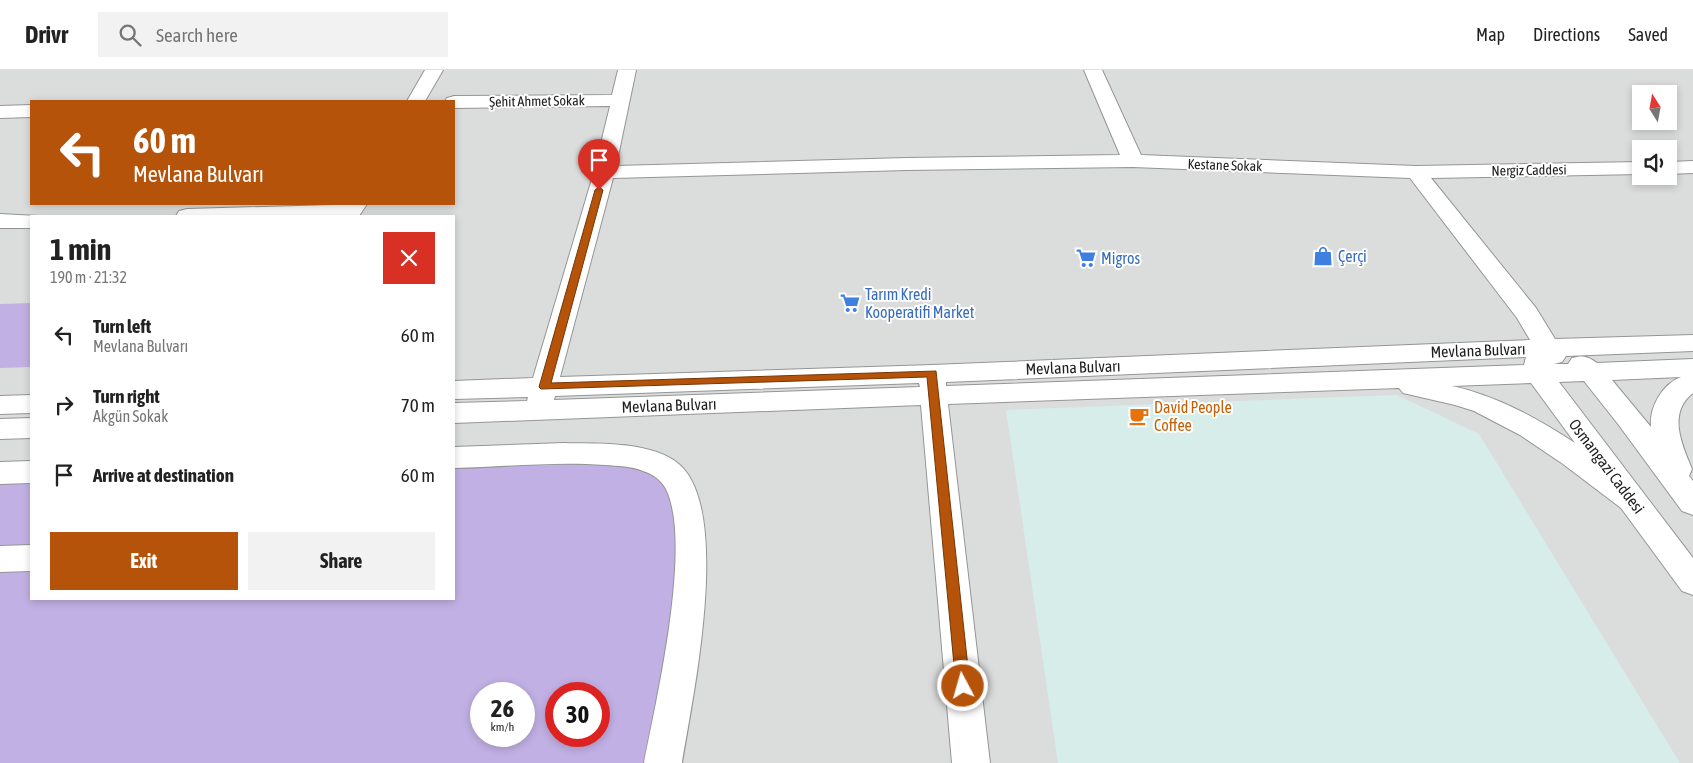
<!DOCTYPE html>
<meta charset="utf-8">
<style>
:root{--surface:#fff;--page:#f2f2f2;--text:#222;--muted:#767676;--line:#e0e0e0;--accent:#b45309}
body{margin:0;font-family:"Asap Condensed",sans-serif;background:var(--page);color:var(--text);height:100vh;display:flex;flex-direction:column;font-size:19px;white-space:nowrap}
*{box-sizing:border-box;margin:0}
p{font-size:16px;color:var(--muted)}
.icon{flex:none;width:28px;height:28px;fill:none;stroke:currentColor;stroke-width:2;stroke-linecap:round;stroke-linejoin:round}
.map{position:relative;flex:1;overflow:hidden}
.side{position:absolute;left:30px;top:145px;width:425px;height:385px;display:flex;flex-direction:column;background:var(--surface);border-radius:0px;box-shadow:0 2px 8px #0003}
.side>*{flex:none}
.top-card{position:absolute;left:30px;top:30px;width:425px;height:105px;border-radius:0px;box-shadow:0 2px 8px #0003;background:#b45309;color:#fff;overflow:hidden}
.needle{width:32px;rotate:349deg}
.controls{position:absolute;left:1632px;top:15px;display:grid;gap:10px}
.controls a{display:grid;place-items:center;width:45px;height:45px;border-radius:0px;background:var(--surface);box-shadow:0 2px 8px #0003;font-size:25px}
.speed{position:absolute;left:470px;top:612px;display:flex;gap:10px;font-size:25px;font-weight:700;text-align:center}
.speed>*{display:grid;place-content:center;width:65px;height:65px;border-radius:50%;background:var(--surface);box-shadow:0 2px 8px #0003;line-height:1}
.speed small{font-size:12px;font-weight:400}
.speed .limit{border:8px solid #d22;background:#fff;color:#111}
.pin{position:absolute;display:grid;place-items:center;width:42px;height:42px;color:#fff;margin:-51px -21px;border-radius:50% 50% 50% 0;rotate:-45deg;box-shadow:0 0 5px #0007}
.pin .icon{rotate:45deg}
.me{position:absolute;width:55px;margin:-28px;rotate:354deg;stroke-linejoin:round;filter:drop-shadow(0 0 4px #0008)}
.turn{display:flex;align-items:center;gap:18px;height:105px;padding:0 20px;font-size:22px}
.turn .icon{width:65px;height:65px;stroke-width:2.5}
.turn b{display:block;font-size:35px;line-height:42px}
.round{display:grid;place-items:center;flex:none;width:52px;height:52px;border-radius:0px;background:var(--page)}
.summary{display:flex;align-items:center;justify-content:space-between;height:85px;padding:0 20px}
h1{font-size:30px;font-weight:700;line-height:38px}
.action{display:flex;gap:10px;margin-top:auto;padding:10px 20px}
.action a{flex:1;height:58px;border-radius:0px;background:var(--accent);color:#fff;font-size:20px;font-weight:700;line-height:58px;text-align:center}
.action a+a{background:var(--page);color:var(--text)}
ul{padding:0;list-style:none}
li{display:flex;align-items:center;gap:15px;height:70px;padding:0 20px}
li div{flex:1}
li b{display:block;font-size:19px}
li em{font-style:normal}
header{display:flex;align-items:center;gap:30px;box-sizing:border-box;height:70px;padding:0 25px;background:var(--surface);border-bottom:1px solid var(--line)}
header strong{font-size:24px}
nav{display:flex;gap:28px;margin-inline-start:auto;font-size:18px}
.search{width:350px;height:45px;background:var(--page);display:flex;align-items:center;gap:12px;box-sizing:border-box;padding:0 18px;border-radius:0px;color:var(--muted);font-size:19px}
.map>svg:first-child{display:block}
.residential{fill:#dbdcdc;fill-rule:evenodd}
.commercial{fill:#d6edea}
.grass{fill:#c1b0e4;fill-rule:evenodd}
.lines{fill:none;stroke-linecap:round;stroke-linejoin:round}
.minor-casing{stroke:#959595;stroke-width:2}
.minor{fill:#fff;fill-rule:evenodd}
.route{fill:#b45309;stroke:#753606}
.labels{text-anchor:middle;stroke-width:4;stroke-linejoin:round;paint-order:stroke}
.far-street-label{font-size:14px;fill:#1e1e1e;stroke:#fff}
.shop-label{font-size:16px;fill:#366cbe;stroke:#fff;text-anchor:start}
.street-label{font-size:16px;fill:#1e1e1e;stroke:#fff}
.food-label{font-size:16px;fill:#c56008;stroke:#fff;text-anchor:start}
</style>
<header>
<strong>Drivr</strong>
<div class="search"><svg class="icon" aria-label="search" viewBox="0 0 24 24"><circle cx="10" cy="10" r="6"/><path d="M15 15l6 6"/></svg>Search here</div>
<nav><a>Map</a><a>Directions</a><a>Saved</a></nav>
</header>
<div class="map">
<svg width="1693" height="693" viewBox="0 0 1693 693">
<rect width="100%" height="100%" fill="#e5eaee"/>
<path class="residential" d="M0,0H1693V693H0ZM1641,24H1669V51H1641ZM31,31H454V134H31ZM1641,79H1669V106H1641ZM31,146H454V529H31ZM481,624H524V666H481ZM556,624H599V666H556Z"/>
<polygon class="commercial" points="1397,325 1479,364 1680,693 1058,693 1006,340"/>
<g class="grass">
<polygon points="31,233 31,297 0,298 0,234"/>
<path d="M603,383L664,397L689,448L663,693H0V403L31,402V529H454V388ZM481,624H524V666H481ZM556,624H599V666H556Z"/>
</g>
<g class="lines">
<defs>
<g id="minor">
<polygon points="425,0 443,0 425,31 407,31"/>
<path d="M618,0H636L616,96L907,88L1120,85L1084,0H1102L1141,85L1416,96L1641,92V104L1431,108L1536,238L1555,269L1693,265V281L1566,286L1562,292L1554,294H1568L1572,288C1582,285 1588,286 1597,293L1693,289V323C1667,343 1682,375 1692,399L1689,406L1693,411V445L1682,441L1618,354L1584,311L1559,312L1693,488V525L1682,521L1621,438L1563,394L1520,365L1474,341L1455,335L1403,323L1399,318L948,334L990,693H952L921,335L454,353V333L527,331L528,327L454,329V311L533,308L594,102L610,36L454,38V31H445L447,28L454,26L612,25ZM1133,97L1410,108L1517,248L1530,270L932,295L560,307L613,108L907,100ZM1526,287L1524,295L946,316V312ZM1681,307C1662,314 1649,338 1651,357L1612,310ZM919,313L920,317L554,330L555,326ZM1531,313L1575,373C1537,348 1497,326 1452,316Z"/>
<polygon points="31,35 31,47 0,48 0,36"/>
<polygon points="1693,91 1693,103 1669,104 1669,92"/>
<polygon points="367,134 359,146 176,146 179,141 187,139"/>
<polygon points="0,144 38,146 31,146 31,158 0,158"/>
<polygon points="31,325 31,343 0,344 0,326"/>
<polygon points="31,348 31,368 0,369 0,349"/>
<path d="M564,373C597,374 646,371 675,391C735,432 692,630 682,693H644C656,631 693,474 666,419C661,410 653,404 643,401C631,396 618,396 605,395C555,391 504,397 454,398V377Z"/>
<polygon points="31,391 31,413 0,414 0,392"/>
<polygon points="31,475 31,501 0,502 0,476"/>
</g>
</defs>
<use href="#minor" class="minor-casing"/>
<use href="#minor" class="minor"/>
</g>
<polygon class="route" points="599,117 603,120 551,313 936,301 970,616 968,620 963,622 958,620 956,616 927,307 541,319 539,317 595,120"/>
<defs>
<symbol id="shop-bare" viewBox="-9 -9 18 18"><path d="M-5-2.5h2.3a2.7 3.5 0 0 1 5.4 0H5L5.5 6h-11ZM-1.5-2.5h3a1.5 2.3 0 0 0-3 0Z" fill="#3f7fe0" stroke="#fff" stroke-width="2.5" paint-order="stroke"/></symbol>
<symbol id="supermarket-bare" viewBox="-9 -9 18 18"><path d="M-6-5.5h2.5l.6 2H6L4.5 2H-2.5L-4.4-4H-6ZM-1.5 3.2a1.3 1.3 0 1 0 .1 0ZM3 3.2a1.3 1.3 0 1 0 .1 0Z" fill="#3f7fe0" stroke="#fff" stroke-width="2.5" paint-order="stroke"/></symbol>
<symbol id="cafe-bare" viewBox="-9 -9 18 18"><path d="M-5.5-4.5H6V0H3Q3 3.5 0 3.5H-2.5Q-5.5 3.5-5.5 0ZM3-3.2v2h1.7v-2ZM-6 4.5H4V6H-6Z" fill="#e8710a" stroke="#fff" stroke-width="2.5" paint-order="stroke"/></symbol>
</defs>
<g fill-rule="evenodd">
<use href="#shop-bare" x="1309" y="172" width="28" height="28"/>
<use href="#supermarket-bare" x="1072" y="174" width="28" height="28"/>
<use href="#supermarket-bare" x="836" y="219" width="28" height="28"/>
<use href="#cafe-bare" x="1125" y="332" width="28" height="28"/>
</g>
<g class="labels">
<g class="far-street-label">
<text transform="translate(537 31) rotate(-1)" y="5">Şehit Ahmet Sokak</text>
<text transform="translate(1225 95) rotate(2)" y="5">Kestane Sokak</text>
<text transform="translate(1529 100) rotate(-1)" y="5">Nergiz Caddesi</text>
</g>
<g class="shop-label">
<text x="1338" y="192">Çerçi</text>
<text x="1101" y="194">Migros</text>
<text x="865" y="230">Tarım Kredi<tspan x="865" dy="18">Kooperatifi Market</tspan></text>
</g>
<g class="street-label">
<text transform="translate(1478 280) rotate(-2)" y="6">Mevlana Bulvarı</text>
<text transform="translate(1073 297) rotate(-2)" y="6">Mevlana Bulvarı</text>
<text transform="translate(669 335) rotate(-2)" y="6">Mevlana Bulvarı</text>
<text transform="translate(1607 396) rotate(53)" y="6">Osmangazi Caddesi</text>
</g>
<g class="food-label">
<text x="1154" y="343">David People<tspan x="1154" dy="18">Coffee</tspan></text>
</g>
</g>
</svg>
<div class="controls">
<a><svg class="needle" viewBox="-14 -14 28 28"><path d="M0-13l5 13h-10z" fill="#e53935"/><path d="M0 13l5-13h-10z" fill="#767676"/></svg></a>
<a><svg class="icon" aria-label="sound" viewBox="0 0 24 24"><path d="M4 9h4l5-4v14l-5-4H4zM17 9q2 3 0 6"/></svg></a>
</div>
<div class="speed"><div>26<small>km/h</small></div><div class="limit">30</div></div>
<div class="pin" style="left:599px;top:120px;background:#d93025"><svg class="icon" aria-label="arrive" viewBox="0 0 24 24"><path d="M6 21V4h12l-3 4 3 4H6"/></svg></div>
<svg class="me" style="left:963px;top:616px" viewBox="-20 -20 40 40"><circle r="17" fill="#b45309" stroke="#fff" stroke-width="3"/><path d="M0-11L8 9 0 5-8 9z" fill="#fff"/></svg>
<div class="top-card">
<div class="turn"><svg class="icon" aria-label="left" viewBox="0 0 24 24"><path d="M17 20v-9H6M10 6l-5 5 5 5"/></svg><div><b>60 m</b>Mevlana Bulvarı</div></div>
</div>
<section class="side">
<div class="summary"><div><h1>1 min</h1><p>190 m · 21:32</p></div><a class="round" style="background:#d93025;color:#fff"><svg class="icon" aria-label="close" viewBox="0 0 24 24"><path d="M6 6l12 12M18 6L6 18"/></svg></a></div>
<ul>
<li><svg class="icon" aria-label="left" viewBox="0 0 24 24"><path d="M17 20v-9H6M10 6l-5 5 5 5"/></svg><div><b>Turn left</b><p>Mevlana Bulvarı</p></div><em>60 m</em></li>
<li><svg class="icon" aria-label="right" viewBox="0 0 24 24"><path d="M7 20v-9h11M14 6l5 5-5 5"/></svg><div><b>Turn right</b><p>Akgün Sokak</p></div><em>70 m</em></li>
<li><svg class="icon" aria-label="arrive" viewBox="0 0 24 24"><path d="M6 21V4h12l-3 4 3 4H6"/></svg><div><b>Arrive at destination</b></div><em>60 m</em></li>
</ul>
<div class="action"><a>Exit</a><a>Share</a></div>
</section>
</div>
